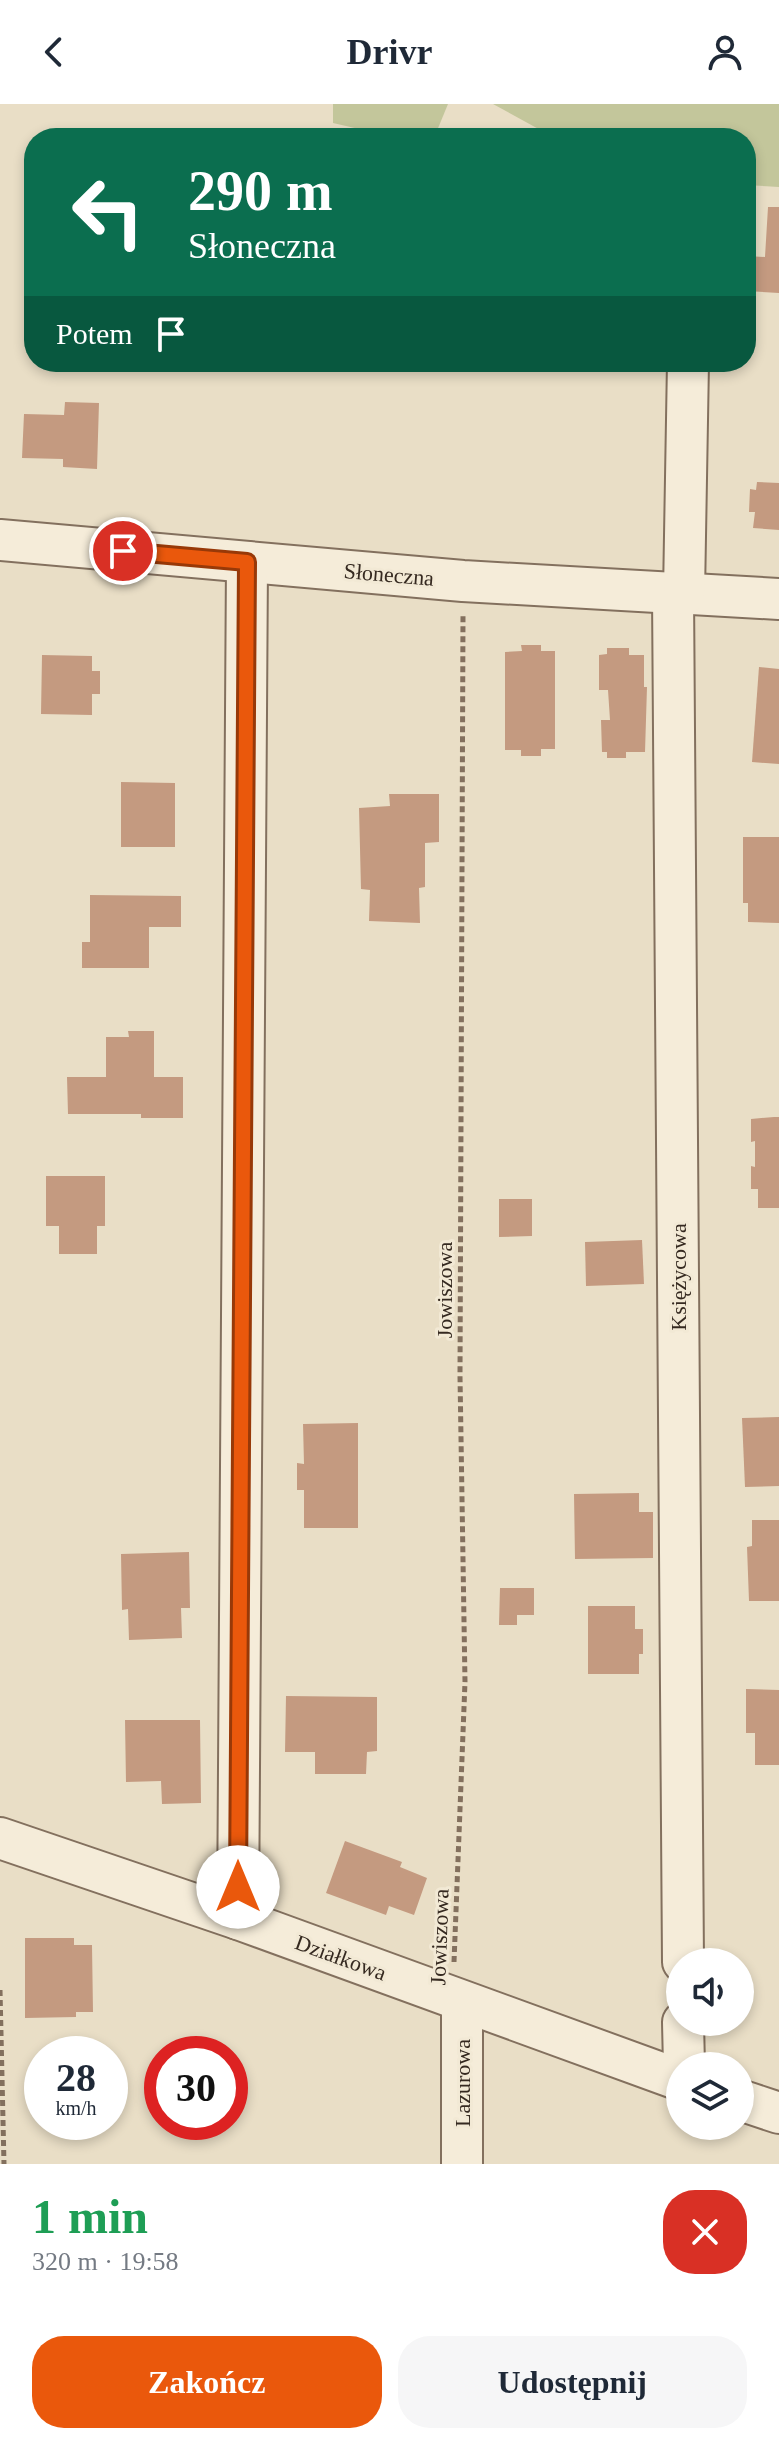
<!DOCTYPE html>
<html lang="pl">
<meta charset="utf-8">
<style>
:root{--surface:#fff;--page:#f6f6f7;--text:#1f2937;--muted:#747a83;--accent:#ea580c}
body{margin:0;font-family:"Times New Roman",serif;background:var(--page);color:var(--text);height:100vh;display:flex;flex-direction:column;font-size:30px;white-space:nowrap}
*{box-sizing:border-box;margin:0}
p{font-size:26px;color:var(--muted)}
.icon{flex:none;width:44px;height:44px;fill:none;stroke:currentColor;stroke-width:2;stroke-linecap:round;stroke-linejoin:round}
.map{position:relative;height:2060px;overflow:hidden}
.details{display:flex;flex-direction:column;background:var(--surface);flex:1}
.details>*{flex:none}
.guide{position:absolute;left:24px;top:24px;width:732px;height:244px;border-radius:32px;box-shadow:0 4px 12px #0003;background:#0b6e4f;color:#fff;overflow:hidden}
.fabs{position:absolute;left:666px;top:1844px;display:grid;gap:16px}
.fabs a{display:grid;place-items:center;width:88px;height:88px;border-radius:50%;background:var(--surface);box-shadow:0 4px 12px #0003;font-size:40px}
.speed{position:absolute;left:24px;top:1932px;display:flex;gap:16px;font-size:40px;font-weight:700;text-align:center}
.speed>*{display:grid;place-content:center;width:104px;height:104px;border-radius:50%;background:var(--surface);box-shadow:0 4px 12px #0003;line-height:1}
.speed small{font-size:20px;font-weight:400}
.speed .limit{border:12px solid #d22;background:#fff;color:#111}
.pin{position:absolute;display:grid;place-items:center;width:68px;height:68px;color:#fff;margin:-34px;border:4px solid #fff;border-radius:50%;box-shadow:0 2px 8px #0007}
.me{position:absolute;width:88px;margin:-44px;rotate:0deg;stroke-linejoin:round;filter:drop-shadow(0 0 6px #0008)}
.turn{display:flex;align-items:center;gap:28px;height:168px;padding:0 32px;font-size:36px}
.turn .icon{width:104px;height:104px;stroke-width:2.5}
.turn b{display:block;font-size:56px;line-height:68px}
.then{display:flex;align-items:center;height:76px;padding:0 32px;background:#0003;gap:16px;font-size:30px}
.round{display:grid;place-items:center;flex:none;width:84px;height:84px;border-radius:32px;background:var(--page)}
.overview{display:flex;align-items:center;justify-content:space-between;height:136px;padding:0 32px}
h1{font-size:48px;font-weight:700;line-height:60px;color:#1e9e55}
.cta{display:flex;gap:16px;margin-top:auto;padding:16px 32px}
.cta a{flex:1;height:92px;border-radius:32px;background:var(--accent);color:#fff;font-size:32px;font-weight:700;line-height:92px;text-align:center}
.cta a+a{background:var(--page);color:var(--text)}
header{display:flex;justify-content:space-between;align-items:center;height:104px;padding:0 32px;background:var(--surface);font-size:36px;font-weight:700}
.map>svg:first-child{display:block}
.green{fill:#c3c69b}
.building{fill:#c49a80}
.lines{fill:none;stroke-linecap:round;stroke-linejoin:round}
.minor-casing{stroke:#83705e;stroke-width:44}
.path{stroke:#83705e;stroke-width:5;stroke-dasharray:6 4;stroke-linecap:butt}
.minor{stroke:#f5ecd9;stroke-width:40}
.route-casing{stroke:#983908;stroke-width:20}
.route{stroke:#ea580c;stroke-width:14}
.labels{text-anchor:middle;stroke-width:6;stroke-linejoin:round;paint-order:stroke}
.street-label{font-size:22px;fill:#352920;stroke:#f2e9d5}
</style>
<header><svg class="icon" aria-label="back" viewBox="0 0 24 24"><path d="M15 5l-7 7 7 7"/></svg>Drivr<svg class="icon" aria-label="person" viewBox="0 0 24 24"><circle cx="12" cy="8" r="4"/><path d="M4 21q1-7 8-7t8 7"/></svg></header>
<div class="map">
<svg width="779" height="2060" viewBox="0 0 779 2060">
<rect width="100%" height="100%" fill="#e9dec6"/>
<g class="green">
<polygon points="333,0 448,0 434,34 398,34 333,19"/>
<polygon points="493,0 779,0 779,83 746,81 746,34 555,34"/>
</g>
<g class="building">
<polygon points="768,103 779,103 779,189 746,187 746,152 765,153"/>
<polygon points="65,298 99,299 97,365 63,363 63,355 22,354 24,310 64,311"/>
<polygon points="757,378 779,379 779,426 753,424 755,408 749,408 750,385 756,386"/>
<polygon points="521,541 541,541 541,547 555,547 555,645 541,645 541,652 521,652 521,646 505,646 505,548 522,547"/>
<polygon points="607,544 629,544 629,551 644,551 644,583 647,583 645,648 626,648 626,654 607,654 607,648 602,648 601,616 610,616 608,586 599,586 599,551 607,550"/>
<polygon points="42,551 92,552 92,567 100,567 100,590 92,590 92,611 41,610"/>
<polygon points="759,563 779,565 779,660 752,658"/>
<polygon points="121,678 175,679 175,743 121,743"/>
<polygon points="389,690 439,690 439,738 425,739 425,783 419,784 420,819 369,817 370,786 361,785 359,704 390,702"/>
<polygon points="743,733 779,733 779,819 748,818 748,799 743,799"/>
<polygon points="90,791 181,792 181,823 149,823 149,864 82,864 82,838 90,838"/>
<polygon points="128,927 154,927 154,973 183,973 183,1014 141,1014 141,1010 68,1010 67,973 106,973 106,933 129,933"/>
<polygon points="774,1013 779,1013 779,1104 758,1104 758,1085 751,1085 751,1062 755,1063 755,1037 751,1038 751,1015"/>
<polygon points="46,1072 105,1072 105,1122 97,1122 97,1150 59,1150 59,1122 46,1122"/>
<polygon points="499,1095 532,1095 532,1132 499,1133"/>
<polygon points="642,1136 644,1180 586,1182 585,1138"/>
<polygon points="779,1313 779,1382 745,1383 742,1314"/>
<polygon points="358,1319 358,1424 304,1424 304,1386 297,1386 297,1359 304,1360 303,1320"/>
<polygon points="639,1389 639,1408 653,1408 653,1454 575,1455 574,1390"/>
<polygon points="752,1416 779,1416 779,1497 749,1497 747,1443 752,1442"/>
<polygon points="189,1448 190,1504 181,1504 182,1534 129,1536 128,1505 122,1506 121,1450"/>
<polygon points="500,1484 534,1484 534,1511 517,1511 517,1521 499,1521"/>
<polygon points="588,1502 635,1502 635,1525 643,1525 643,1550 639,1550 639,1570 588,1570"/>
<polygon points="746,1585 779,1586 779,1661 755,1661 755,1629 746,1629"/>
<polygon points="286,1592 377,1593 377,1647 367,1648 366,1670 315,1670 315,1648 285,1648"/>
<polygon points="125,1616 200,1616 201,1699 162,1700 161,1677 126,1678"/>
<polygon points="345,1737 402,1758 400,1763 427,1774 414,1811 389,1802 386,1811 326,1789"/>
<polygon points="25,1834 74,1834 74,1841 92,1841 93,1908 76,1908 76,1913 25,1914"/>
</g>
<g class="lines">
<defs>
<g id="minor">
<polyline points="0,436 463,477 779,495"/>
<polyline points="673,489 683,1858"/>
<polyline points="684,490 688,258"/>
<polyline points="0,1734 238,1815 680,1976"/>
<polyline points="238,1815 247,458"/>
<polyline points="462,1898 462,2060"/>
<polyline points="683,1918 684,1962"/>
<polyline points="740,1996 779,2009"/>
</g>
</defs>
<use href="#minor" class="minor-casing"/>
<g class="path">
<polyline points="454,1858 465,1578 460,1272 463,512"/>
<polyline points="0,1886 4,2060"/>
</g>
<use href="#minor" class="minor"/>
</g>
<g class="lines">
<defs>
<polyline id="route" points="123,447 247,458 238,1783"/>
</defs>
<use href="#route" class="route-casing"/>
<use href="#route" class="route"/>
</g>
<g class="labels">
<g class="street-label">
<text transform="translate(389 470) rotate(5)" y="8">Słoneczna</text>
<text transform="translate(678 1173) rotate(-90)" y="8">Księżycowa</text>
<text transform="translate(444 1186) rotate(-90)" y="8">Jowiszowa</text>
<text transform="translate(439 1833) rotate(-88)" y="8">Jowiszowa</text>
<text transform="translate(341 1853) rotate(20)" y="8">Działkowa</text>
<text transform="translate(462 1979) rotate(-90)" y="8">Lazurowa</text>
</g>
</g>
</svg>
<div class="fabs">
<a><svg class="icon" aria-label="sound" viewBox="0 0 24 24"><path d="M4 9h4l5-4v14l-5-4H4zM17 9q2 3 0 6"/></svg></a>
<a><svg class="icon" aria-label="layers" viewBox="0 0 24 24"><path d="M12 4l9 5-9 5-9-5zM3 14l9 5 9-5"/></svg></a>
</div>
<div class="speed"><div>28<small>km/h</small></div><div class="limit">30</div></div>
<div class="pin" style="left:123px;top:447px;background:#d93025"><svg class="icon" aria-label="arrive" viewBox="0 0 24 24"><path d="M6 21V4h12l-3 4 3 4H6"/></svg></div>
<svg class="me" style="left:238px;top:1783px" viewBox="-20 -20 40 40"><circle r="19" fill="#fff"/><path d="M0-13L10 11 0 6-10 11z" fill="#ea580c"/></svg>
<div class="guide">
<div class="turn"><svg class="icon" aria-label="left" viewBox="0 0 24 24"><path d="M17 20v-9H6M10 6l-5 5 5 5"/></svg><div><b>290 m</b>Słoneczna</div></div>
<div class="then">Potem<svg class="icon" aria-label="arrive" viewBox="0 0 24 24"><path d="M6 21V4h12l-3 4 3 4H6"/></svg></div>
</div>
</div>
<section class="details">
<div class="overview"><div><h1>1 min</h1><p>320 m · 19:58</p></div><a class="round" style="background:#d93025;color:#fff"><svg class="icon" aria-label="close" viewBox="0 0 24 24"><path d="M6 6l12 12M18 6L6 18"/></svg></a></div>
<div class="cta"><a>Zakończ</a><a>Udostępnij</a></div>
</section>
